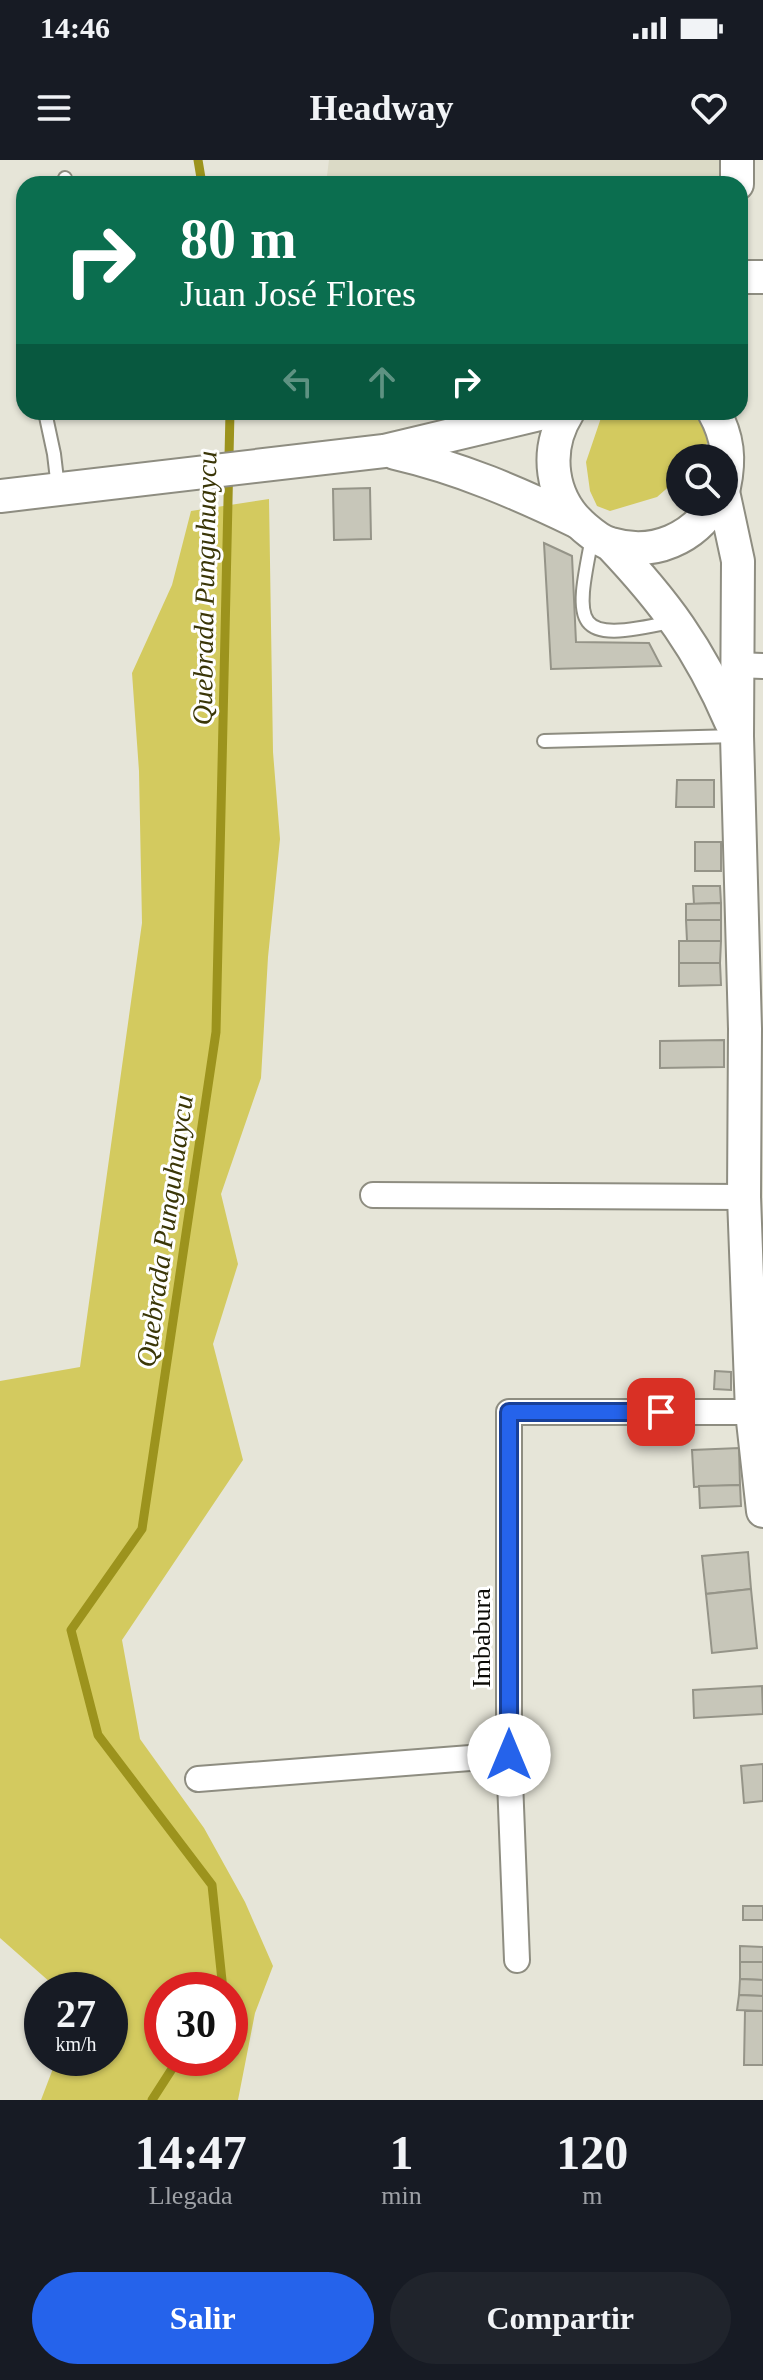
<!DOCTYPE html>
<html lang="es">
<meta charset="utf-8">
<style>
:root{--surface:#171b24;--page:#20242c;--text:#f1f3f6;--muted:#9ea1a6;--accent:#2563eb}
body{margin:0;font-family:Georgia,serif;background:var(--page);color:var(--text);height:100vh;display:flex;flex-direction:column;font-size:30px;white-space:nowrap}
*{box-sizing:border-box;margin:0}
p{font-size:26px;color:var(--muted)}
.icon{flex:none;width:44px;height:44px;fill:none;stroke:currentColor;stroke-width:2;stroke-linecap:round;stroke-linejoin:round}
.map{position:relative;height:1940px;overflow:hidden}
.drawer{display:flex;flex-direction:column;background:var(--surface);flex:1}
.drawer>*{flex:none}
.guide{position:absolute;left:16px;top:16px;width:732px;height:244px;border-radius:24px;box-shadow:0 2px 6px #0004;background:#0b6e4f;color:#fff;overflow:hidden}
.tools{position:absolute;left:666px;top:284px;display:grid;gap:16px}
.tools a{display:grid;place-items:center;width:72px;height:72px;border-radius:50%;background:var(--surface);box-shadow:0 2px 6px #0004;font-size:40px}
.speed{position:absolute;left:24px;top:1812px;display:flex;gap:16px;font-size:40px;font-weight:700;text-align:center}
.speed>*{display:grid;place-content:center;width:104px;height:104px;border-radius:50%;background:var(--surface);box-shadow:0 2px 6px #0004;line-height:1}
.speed small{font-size:20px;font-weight:400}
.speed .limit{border:12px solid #d22;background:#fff;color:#111}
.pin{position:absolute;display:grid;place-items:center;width:68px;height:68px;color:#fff;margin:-34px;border-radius:16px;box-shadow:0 4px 12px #0006}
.me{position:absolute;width:88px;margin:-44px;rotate:0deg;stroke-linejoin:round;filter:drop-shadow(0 0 6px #0008)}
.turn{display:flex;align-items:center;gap:28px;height:168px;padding:0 32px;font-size:36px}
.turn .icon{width:104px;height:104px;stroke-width:2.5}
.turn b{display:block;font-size:56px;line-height:68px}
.lanes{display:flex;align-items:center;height:76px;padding:0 32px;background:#0003;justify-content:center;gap:40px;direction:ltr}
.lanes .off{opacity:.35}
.eta{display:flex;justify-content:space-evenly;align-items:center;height:136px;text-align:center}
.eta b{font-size:48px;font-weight:800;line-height:56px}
.primary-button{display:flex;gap:16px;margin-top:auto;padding:16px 32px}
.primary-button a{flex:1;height:92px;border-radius:48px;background:var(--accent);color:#fff;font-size:32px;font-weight:800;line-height:92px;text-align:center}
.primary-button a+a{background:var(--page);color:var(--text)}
.status{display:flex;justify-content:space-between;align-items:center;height:56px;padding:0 40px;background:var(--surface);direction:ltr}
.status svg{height:22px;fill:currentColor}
header{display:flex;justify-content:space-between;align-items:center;height:104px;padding:0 32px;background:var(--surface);font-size:36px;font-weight:800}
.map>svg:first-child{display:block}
.built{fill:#dbdac6}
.green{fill:#d3ca5f;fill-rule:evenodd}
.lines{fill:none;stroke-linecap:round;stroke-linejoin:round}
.stream{stroke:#9c931d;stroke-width:9}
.building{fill:#c7c6b9;stroke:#959488;stroke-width:2}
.lane-casing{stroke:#8e8d81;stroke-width:16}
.street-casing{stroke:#8e8d81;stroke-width:28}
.secondary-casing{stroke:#8e8d81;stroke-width:36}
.lane{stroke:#fff;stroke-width:12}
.street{stroke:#fff;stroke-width:24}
.secondary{stroke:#fff;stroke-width:32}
.route-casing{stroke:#184099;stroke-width:20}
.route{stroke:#2563eb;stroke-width:14}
.labels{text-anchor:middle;stroke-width:6;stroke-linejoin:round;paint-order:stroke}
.street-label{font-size:26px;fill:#0c0b07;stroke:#fff}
.water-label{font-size:28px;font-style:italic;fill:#3a3607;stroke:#fff}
</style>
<div class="status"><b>14:46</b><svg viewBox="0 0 49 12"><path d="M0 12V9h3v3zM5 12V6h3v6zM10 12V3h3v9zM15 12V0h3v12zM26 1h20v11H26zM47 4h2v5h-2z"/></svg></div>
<header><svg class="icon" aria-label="menu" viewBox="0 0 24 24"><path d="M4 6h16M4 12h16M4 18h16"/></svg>Headway<svg class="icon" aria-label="heart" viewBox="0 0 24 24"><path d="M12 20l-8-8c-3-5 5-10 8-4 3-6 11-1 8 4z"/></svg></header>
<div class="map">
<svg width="763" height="1940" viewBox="0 0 763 1940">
<rect width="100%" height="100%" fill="#e6e5d8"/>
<polygon class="built" points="329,0 724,0 723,24 326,24"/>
<g class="green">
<polygon points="603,252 709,252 715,266 700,298 680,298 680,317 657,337 610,351 597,346 590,331 586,302"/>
<path d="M269,339L273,592L280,679L268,797L261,918L221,1034L238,1104L213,1184L243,1300L122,1480L140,1579L204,1668L245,1742L273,1806L255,1853L238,1940H41L57,1898H110V1830H59L0,1778V1221L80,1207L142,763L139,611L132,513L172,425L191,351ZM162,1830H230V1898H162Z"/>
</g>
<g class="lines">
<g class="stream">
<polyline points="198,0 202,24"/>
<polyline points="223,1830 212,1725 98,1575 71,1470 142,1369 216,872 230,252"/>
<polyline points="152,1940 179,1898"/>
</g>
</g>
<g class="building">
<polygon points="370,328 371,379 334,380 333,329"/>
<polygon points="544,383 572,396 576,482 649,483 661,506 551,509"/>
<polygon points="677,620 714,620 714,647 676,647"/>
<rect x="695" y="682" width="26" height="29"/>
<polygon points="693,726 720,726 721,743 694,744"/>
<polygon points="721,743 721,760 686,760 686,744"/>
<polygon points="686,760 721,760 721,781 687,781"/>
<polygon points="679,781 721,781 720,803 679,803"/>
<polygon points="679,803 720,803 721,825 679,826"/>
<polygon points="724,880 724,907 660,908 660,881"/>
<polygon points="715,1211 731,1212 731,1230 714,1229"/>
<polygon points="739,1288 740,1325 694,1327 692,1290"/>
<polygon points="740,1325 741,1346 700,1348 699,1326"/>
<polygon points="748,1392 751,1429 706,1434 702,1396"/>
<polygon points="751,1429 757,1488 712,1493 706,1434"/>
<polygon points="762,1526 763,1554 694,1558 693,1530"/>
<polygon points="763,1604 763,1641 744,1643 741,1606"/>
<rect x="743" y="1746" width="20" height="14"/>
<polygon points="740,1786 763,1787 763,1802 740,1802"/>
<polygon points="740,1802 763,1802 763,1820 740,1819"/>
<polygon points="740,1819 763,1820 763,1836 739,1835"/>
<polygon points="739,1835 763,1836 763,1851 737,1850"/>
<polygon points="745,1851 763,1851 763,1905 744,1905"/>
</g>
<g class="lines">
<defs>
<g id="lane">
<polyline points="63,24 65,18"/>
<polyline points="45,252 54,294 58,328"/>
<path d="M592,378C574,467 573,484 670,462"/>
<polyline points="544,581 737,576"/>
</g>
<g id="street">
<polyline points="736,505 763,506"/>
<polyline points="373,1035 744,1037"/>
<polyline points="198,1619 509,1595"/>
<polyline points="517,1800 509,1595 509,1252 763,1252"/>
</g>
<g id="secondary">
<polyline points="737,0 737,24"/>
<polyline points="740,117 763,117"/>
<path d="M568,252C544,290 550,339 585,368C592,374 602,382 611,384C654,397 694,378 716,342"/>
<path d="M714,252C728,277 730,299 724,327"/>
<path d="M395,293C460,308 518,333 578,362"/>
<polyline points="0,336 384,291 548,252"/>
<polyline points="724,336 738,401 737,576 745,869 744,1037 752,1252 763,1351"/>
<path d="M610,384C665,442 699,488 731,562"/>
</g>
</defs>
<use href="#lane" class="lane-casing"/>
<use href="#street" class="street-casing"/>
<use href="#secondary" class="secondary-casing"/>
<use href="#lane" class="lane"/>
<use href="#street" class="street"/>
<use href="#secondary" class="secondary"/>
</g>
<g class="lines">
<defs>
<polyline id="route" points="509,1595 509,1252 661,1252"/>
</defs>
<use href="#route" class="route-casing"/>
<use href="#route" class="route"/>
</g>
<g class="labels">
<g class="street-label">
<text transform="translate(481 1478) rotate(-90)" y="9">Imbabura</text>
</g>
<g class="water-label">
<text transform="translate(204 428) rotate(-89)" y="10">Quebrada Punguhuaycu</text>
<text transform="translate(164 1071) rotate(-82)" y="10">Quebrada Punguhuaycu</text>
</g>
</g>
</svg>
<div class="tools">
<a><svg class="icon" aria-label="search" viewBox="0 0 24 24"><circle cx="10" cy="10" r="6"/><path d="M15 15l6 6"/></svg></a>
</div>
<div class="speed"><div>27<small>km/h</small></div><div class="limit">30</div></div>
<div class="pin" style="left:661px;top:1252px;background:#d93025"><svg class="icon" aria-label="arrive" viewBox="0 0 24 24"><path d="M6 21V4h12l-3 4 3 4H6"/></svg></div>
<svg class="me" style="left:509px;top:1595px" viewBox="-20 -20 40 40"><circle r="19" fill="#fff"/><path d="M0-13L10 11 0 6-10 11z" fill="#2563eb"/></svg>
<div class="guide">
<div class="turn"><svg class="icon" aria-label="right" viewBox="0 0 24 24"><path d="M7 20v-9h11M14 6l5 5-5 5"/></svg><div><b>80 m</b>Juan José Flores</div></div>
<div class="lanes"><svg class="icon off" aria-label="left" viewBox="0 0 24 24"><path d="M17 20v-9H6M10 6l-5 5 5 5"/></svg><svg class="icon off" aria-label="ahead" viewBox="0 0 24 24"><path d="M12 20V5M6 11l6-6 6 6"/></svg><svg class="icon" aria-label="right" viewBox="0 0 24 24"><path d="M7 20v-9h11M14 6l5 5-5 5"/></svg></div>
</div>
</div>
<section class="drawer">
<div class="eta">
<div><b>14:47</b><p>Llegada</p></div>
<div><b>1</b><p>min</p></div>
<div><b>120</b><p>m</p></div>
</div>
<div class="primary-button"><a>Salir</a><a>Compartir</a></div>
</section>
